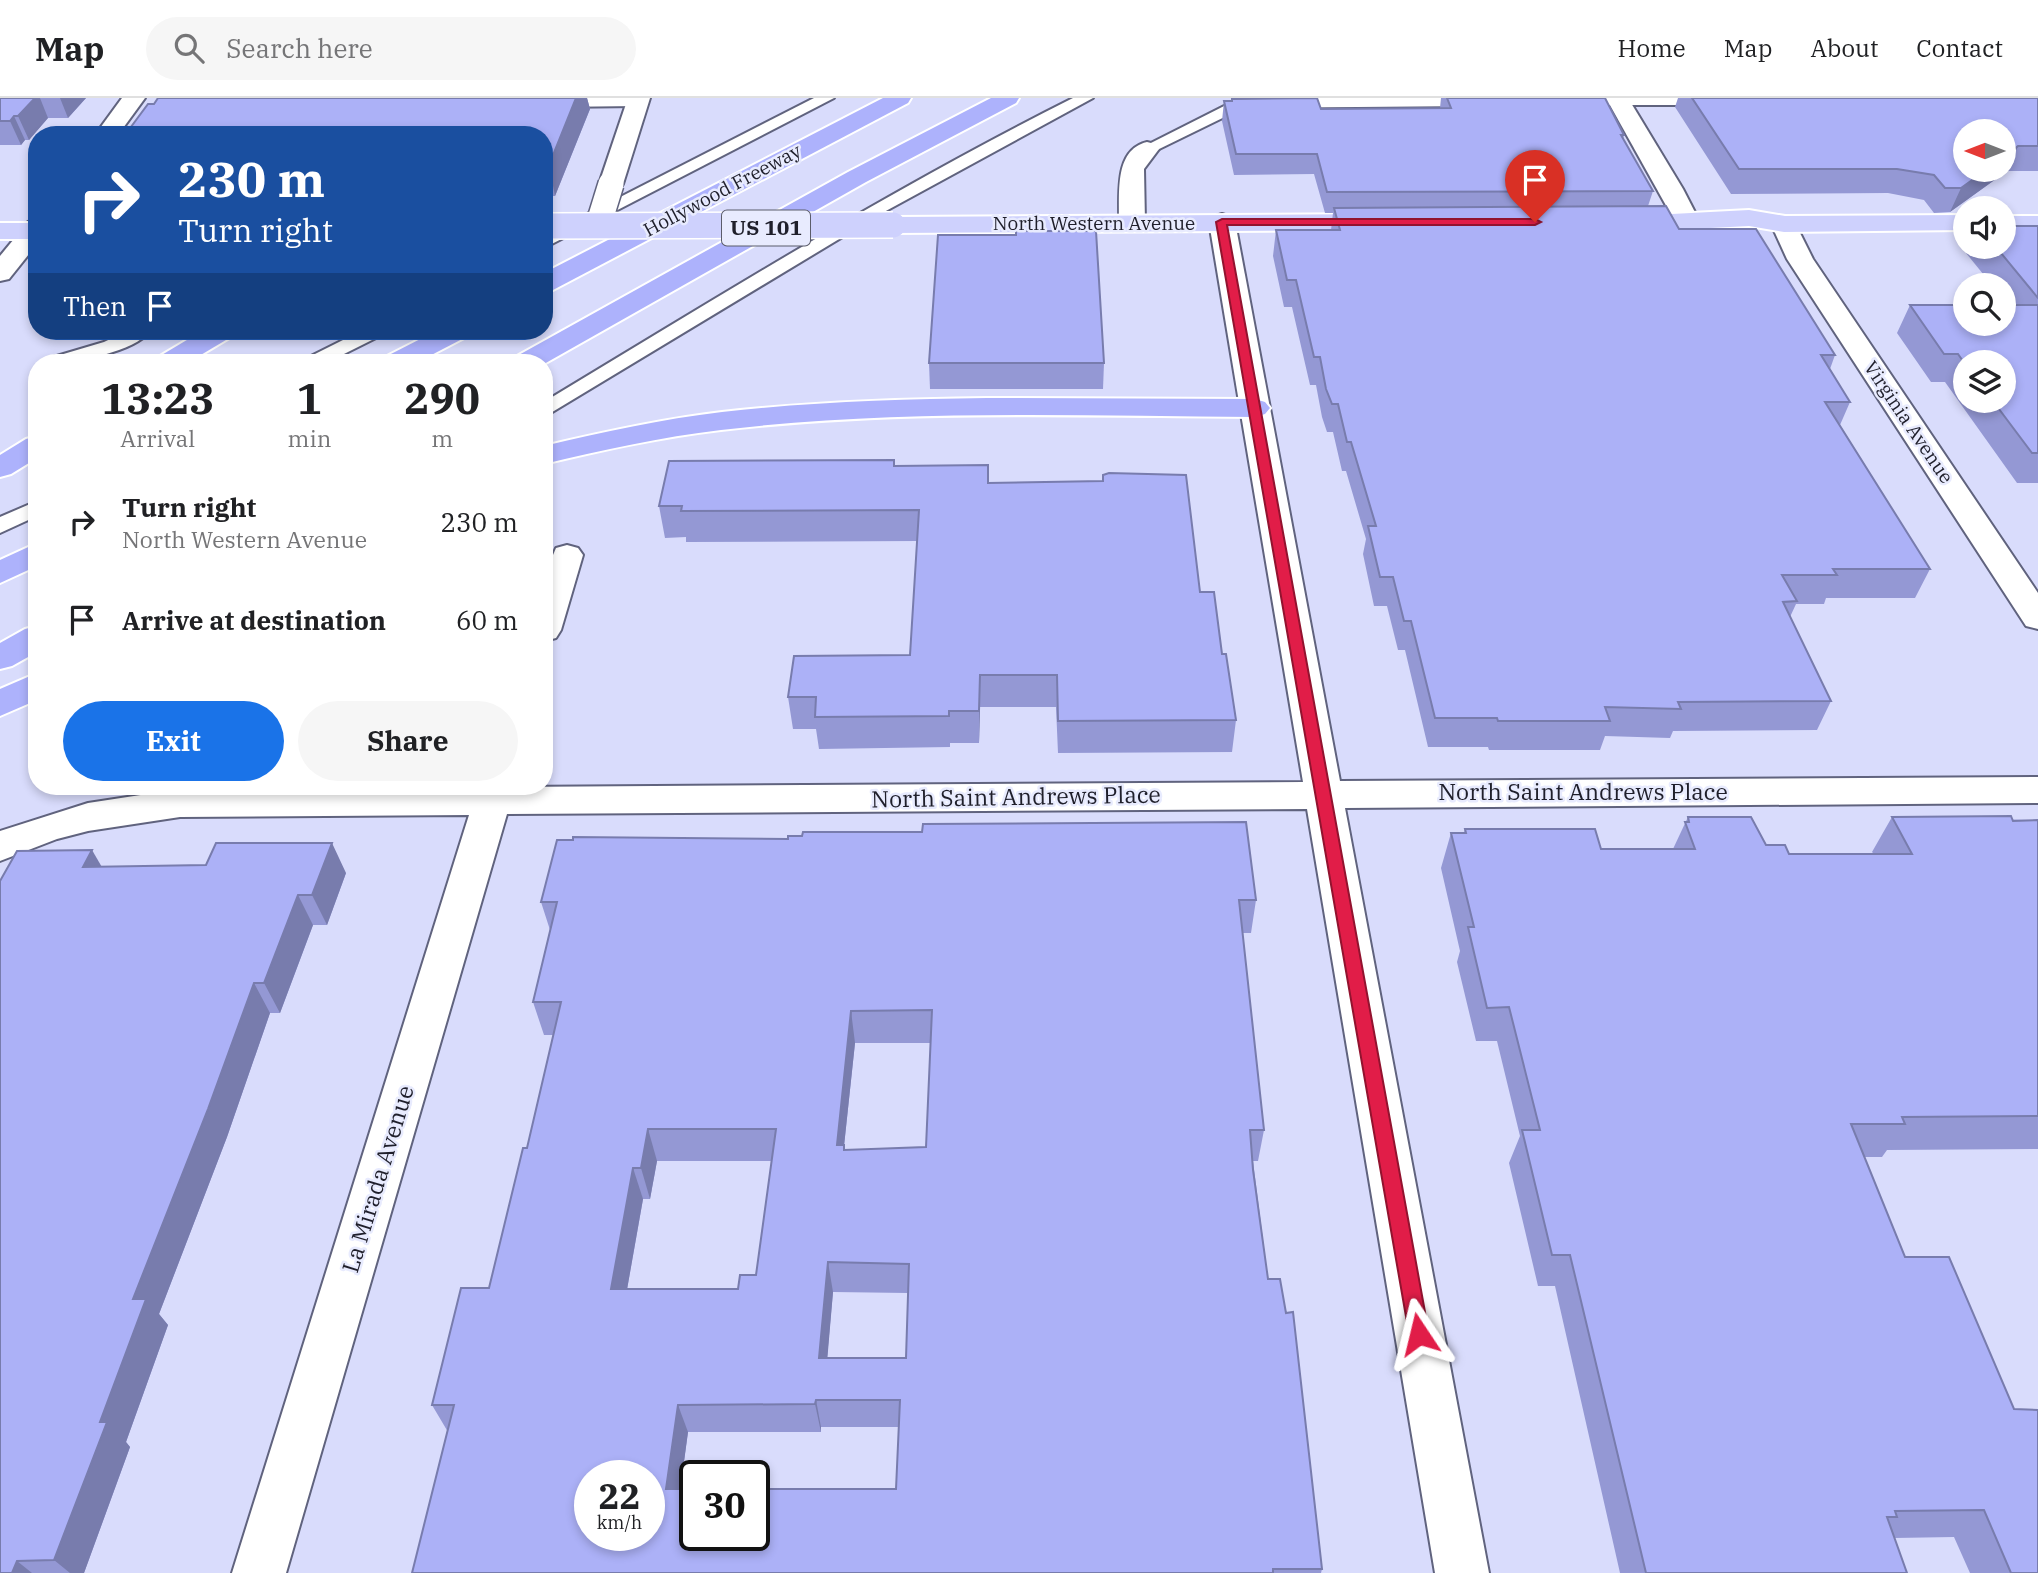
<!DOCTYPE html>
<style>
:root{--surface:#fff;--page:#f6f6f6;--text:#202124;--muted:#757577;--line:#e0e0e0;--accent:#1a73e8}
body{margin:0;font-family:"IBM Plex Serif",serif;background:var(--page);color:var(--text);height:100vh;display:flex;flex-direction:column;font-size:26px;white-space:nowrap}
*{box-sizing:border-box;margin:0}
p{font-size:23px;color:var(--muted)}
.icon{flex:none;width:38px;height:38px;fill:none;stroke:currentColor;stroke-width:2;stroke-linecap:round;stroke-linejoin:round}
.map{position:relative;flex:1;overflow:hidden}
.details{position:absolute;left:28px;top:256px;width:525px;height:441px;display:flex;flex-direction:column;background:var(--surface);border-radius:28px;box-shadow:0 4px 10px #0003}
.details>*{flex:none}
.top-card{position:absolute;left:28px;top:28px;width:525px;height:214px;border-radius:28px;box-shadow:0 4px 10px #0003;background:#1a4fa0;color:#fff;overflow:hidden}
.needle{width:46px;rotate:270deg}
.buttons{position:absolute;left:1953px;top:21px;display:grid;gap:14px}
.buttons a{display:grid;place-items:center;width:63px;height:63px;border-radius:50%;background:var(--surface);box-shadow:0 4px 10px #0003;font-size:35px}
.speed{position:absolute;left:574px;top:1362px;display:flex;gap:14px;font-size:35px;font-weight:700;text-align:center}
.speed>*{display:grid;place-content:center;width:91px;height:91px;border-radius:50%;background:var(--surface);box-shadow:0 4px 10px #0003;line-height:1}
.speed small{font-size:18px;font-weight:400}
.speed .limit{border:4px solid #111;border-radius:10px;background:#fff;color:#111}
.pin{position:absolute;display:grid;place-items:center;width:60px;height:60px;color:#fff;margin:-72px -30px;border-radius:50% 50% 50% 0;rotate:-45deg;box-shadow:0 0 7px #0007}
.pin .icon{rotate:45deg}
.me{position:absolute;width:77px;margin:-38px;rotate:350deg;stroke-linejoin:round;filter:drop-shadow(0 0 5px #0008)}
.turn{display:flex;align-items:center;gap:24px;height:147px;padding:0 35px;font-size:32px}
.turn .icon{width:91px;height:91px;stroke-width:2.5}
.turn b{display:block;font-size:49px;line-height:60px}
.then{display:flex;align-items:center;height:66px;padding:0 35px;background:#0003;gap:14px;font-size:26px}
.eta{display:flex;justify-content:space-evenly;align-items:center;height:119px;text-align:center}
.eta b{font-size:42px;font-weight:700;line-height:49px}
.cta{display:flex;gap:14px;margin-top:auto;padding:14px 35px}
.cta a{flex:1;height:80px;border-radius:42px;background:var(--accent);color:#fff;font-size:28px;font-weight:700;line-height:80px;text-align:center}
.cta a+a{background:var(--page);color:var(--text)}
ul{padding:0;list-style:none}
li{display:flex;align-items:center;gap:21px;height:98px;padding:0 35px}
li div{flex:1}
li b{display:block;font-size:26px}
li em{font-style:normal}
header{display:flex;align-items:center;gap:42px;box-sizing:border-box;height:98px;padding:0 35px;background:var(--surface);border-bottom:2px solid var(--line)}
header strong{font-size:33px}
nav{display:flex;gap:38px;margin-inline-start:auto;font-size:24px}
.search{width:490px;height:63px;background:var(--page);display:flex;align-items:center;gap:18px;box-sizing:border-box;padding:0 24px;border-radius:38px;color:var(--muted);font-size:26px}
.map>svg:first-child{display:block}
.lines{fill:none;stroke-linecap:round;stroke-linejoin:round}
.service-casing{stroke:#60637e;stroke-width:4}
.minor-casing{stroke:#60637e;stroke-width:4}
.tertiary-casing{stroke:#60637e;stroke-width:4}
.primary-casing{stroke:#fff;stroke-width:4}
.motorway-casing{stroke:#fff;stroke-width:4}
.service{fill:#fff;fill-rule:evenodd}
.minor{fill:#fff;fill-rule:evenodd}
.tertiary{fill:#fff;fill-rule:evenodd}
.primary{fill:#ced1fd;fill-rule:evenodd}
.motorway{fill:#adb2fc;fill-rule:evenodd}
.minor-bridge-casing{stroke:#60637e;stroke-width:28;stroke-linecap:butt}
.primary-bridge-casing{stroke:#fff;stroke-width:28;stroke-linecap:butt}
.minor-bridge{stroke:#fff;stroke-width:25}
.primary-bridge{stroke:#ced1fd;stroke-width:25}
.wall{fill:#9498d4;fill-rule:evenodd}
.shaded-wall{fill:#787cad}
.building{fill:#acb1f7;stroke:#787cad;stroke-width:2;fill-rule:evenodd}
.route{fill:#e11d48;stroke:#92132f;stroke-width:2}
.labels{text-anchor:middle;stroke-width:5;stroke-linejoin:round;paint-order:stroke}
.far-street-label{font-size:19px;fill:#1f1f2b;stroke:#e8ebfe}
.shield{fill:#e8ebfe;stroke:#5b5c6a;stroke-width:2}
.shield-label{font-size:21px;font-weight:bold;fill:#1f1f2b}
.street-label{font-size:23px;fill:#1f1f2b;stroke:#e8ebfe}
</style>
<header>
<strong>Map</strong>
<div class="search"><svg class="icon" aria-label="search" viewBox="0 0 24 24"><circle cx="10" cy="10" r="6"/><path d="M15 15l6 6"/></svg>Search here</div>
<nav><a>Home</a><a>Map</a><a>About</a><a>Contact</a></nav>
</header>
<div class="map">
<svg width="2038" height="1475" viewBox="0 0 2038 1475">
<rect width="100%" height="100%" fill="#d9dcfc"/>
<g class="lines">
<defs>
<g id="service">
<polygon points="552,0 644,0 646,3 638,8 554,9 546,4"/>
<polygon points="814,0 834,0 544,150 544,138"/>
<path d="M1073,0H1093L884,114L544,319V304C718,199 891,91 1073,0Z"/>
<polygon points="1240,0 1480,0 1482,3 1474,8 1243,10 1153,54 1147,56 1139,51"/>
<polygon points="1587,0 1718,0 1720,2 1712,7 1593,7 1588,5"/>
<path d="M127,233H150C133,255 74,265 47,264L50,260L104,244Z"/>
<polygon points="361,233 384,233 382,237 328,264 304,264 307,260"/>
<polygon points="37,403 37,418 0,435 0,419"/>
</g>
<g id="minor">
<polygon points="628,0 650,0 623,86 620,91 611,93 602,91 599,86"/>
<polygon points="1606,0 1628,0 1683,91 1700,124 1696,129 1687,132 1678,129"/>
<path d="M1147,44L1155,46L1159,51L1144,71L1145,125L1141,130L1132,133L1123,130L1119,125C1120,98 1113,52 1147,44Z"/>
<polygon points="1784,118 1793,121 1813,161 2038,495 2038,531 2026,528 1787,161 1771,126 1775,121"/>
<polygon points="1255,301 1265,304 1270,310 1340,683 2038,679 2038,705 1345,710 1489,1475 1435,1475 1307,711 507,716 286,1475 232,1475 469,717 180,719 88,733 57,741 0,763 0,733 88,705 180,691 1303,684 1240,310 1245,304"/>
<polygon points="567,447 578,450 583,457 561,532 556,540 544,543 544,478 556,450"/>
</g>
<g id="tertiary">
<polygon points="122,0 145,0 118,37 95,37"/>
<polygon points="1222,116 1231,119 1235,124 1270,310 1265,316 1255,319 1245,316 1240,310 1209,124 1213,119"/>
<polygon points="37,121 37,146 9,181 0,183 0,158 28,124"/>
</g>
<g id="primary">
<polygon points="1749,112 1785,118 1965,117 1965,132 1784,134 1749,128 1672,132 1614,129 1610,124 1614,119"/>
<polygon points="1384,116 1393,119 1397,124 1393,129 1384,132 893,135 884,132 880,127 884,122 893,119"/>
<polygon points="2004,118 2038,118 2038,134 2004,132"/>
<rect x="0" y="125" width="37" height="16"/>
</g>
<g id="motorway">
<polygon points="883,0 911,0 908,5 553,192 544,194 544,175"/>
<polygon points="991,0 1019,0 1016,5 866,84 544,266 513,264 517,258 848,74"/>
<polygon points="202,233 235,233 231,239 189,264 156,264 160,258"/>
<polygon points="436,233 470,233 466,239 418,264 383,264 387,258"/>
<path d="M987,300L1255,301L1265,304L1270,310L1265,316L1255,319C1077,318 898,311 721,332C661,339 603,352 544,366V348C603,334 662,321 722,314C810,304 898,301 987,300Z"/>
<polygon points="37,338 37,360 11,376 0,379 0,357 26,341"/>
<polygon points="37,445 37,468 0,485 0,462"/>
<polygon points="37,528 37,554 12,568 0,571 0,545 25,531"/>
<polygon points="37,575 37,602 0,618 0,591"/>
</g>
</defs>
<use href="#service" class="service-casing"/>
<use href="#minor" class="minor-casing"/>
<use href="#tertiary" class="tertiary-casing"/>
<use href="#primary" class="primary-casing"/>
<use href="#motorway" class="motorway-casing"/>
<use href="#service" class="service"/>
<use href="#minor" class="minor"/>
<use href="#tertiary" class="tertiary"/>
<use href="#primary" class="primary"/>
<use href="#motorway" class="motorway"/>
<defs>
<polyline id="minor-bridge" points="598,128 611,86"/>
<polyline id="primary-bridge" points="544,128 893,127"/>
</defs>
<use href="#minor-bridge" class="minor-bridge-casing"/>
<use href="#primary-bridge" class="primary-bridge-casing"/>
<use href="#minor-bridge" class="minor-bridge"/>
<use href="#primary-bridge" class="primary-bridge"/>
</g>
<g class="wall">
<polygon points="0,0 86,0 68,20 48,20 29,42 25,42 21,47 0,47"/>
<polygon points="158,0 587,0 590,11 555,98 544,98 544,37"/>
<polygon points="1441,0 1605,0 1624,37 1623,42 1653,93 1648,108 1679,131 1835,257 1830,271 1850,304 1840,327 1930,471 1915,500 1826,500 1824,506 1796,506 1790,519 1831,603 1817,632 1673,633 1670,640 1605,638 1600,652 1489,652 1488,649 1428,649 1405,552 1398,552 1387,508 1374,508 1363,456 1366,441 1346,373 1342,373 1333,334 1327,334 1322,319 1316,287 1310,287 1292,209 1284,209 1273,158 1276,132 1331,132 1333,115 1325,115 1314,76 1234,77 1222,23 1224,3 1232,3 1232,1 1321,11 1440,10"/>
<polygon points="1678,0 2038,0 2038,73 2007,73 1950,114 1934,115 1924,102 1888,95 1731,96 1675,9"/>
<path d="M2038,128V385H2017L1945,284H1931L1897,235L1910,207H2008L2004,202V187H1992L1966,155L1969,149H2004ZM1965,264L2004,303H1965Z"/>
<polygon points="929,265 1104,265 1103,291 930,291"/>
<polygon points="894,362 895,368 988,367 988,385 1103,383 1103,377 1200,494 1222,556 1236,622 1232,654 1058,655 1056,609 980,609 979,645 950,645 950,649 819,651 816,631 793,631 788,599 910,557 918,443 686,444 686,439 665,440 659,408"/>
<polygon points="1688,719 1789,756 1874,756 1872,754 1892,719 2038,722 2038,1051 1887,1052 1882,1059 1864,1059 1905,1159 2038,1475 1970,1475 1954,1439 1894,1440 1907,1475 1620,1475 1555,1188 1538,1188 1509,1065 1520,1038 1497,943 1476,943 1457,864 1460,853 1441,770 1451,735 1464,735 1465,731 1601,751 1673,751"/>
<polygon points="101,768 346,775 327,827 313,827 280,915 270,915 227,1039 159,1216 168,1227 126,1344 130,1349 84,1475 0,1475"/>
<path d="M1256,802L1251,835H1242L1264,1032L1258,1063H1253L1268,1181L1322,1471L1321,1475H412L448,1334L432,1307L489,1190L527,1050L553,937H544L533,904L550,832L541,804ZM855,945H931L926,1049L845,1052L844,1048ZM657,1063H772L756,1177L738,1191H627L643,1101H650ZM833,1194L908,1195L906,1260H827ZM821,1329H899L896,1391H680L688,1334H821Z"/>
</g>
<g class="shaded-wall">
<polygon points="35,0 40,0 48,20 29,42 18,18"/>
<polygon points="60,0 86,0 68,20"/>
<polygon points="576,0 587,0 590,11 555,98 549,67"/>
<polygon points="14,18 25,42 21,47 10,23"/>
<polygon points="2018,48 2007,73 1950,114 1961,90 1986,72 2004,72 2004,59"/>
<polygon points="980,577 980,609 979,645 979,613"/>
<polygon points="332,745 346,775 327,827 312,797"/>
<polygon points="92,752 110,783 83,769"/>
<polygon points="298,797 313,827 280,915 264,885"/>
<polygon points="254,885 270,915 227,1039 159,1216 168,1227 126,1344 130,1349 84,1475 70,1475 54,1462 100,1324 133,1201"/>
<polygon points="851,913 855,945 844,1048 849,1078 837,1047"/>
<polygon points="648,1031 657,1063 650,1101 641,1070"/>
<polygon points="633,1070 643,1101 622,1220 611,1191"/>
<polygon points="828,1164 833,1194 825,1288 819,1260"/>
<polygon points="816,1302 821,1329 821,1334 815,1306"/>
<polygon points="678,1307 688,1334 677,1417 666,1391"/>
<polygon points="17,1463 32,1475 12,1475"/>
</g>
<g class="building">
<polygon points="0,0 35,0 18,18 14,18 10,23 0,23"/>
<polygon points="158,0 576,0 549,67 544,67 544,37 125,37 148,6 154,6"/>
<polygon points="1317,0 1321,11 1451,10 1447,0 1605,0 1624,37 1621,37 1653,93 1327,94 1317,56 1236,56 1224,3 1232,3 1232,1"/>
<polygon points="1692,0 2038,0 2038,48 2018,48 2004,59 2004,33 1965,33 1965,72 1986,72 1961,90 1945,90 1934,77 1897,71 1739,71"/>
<polygon points="1666,108 1679,131 1756,131 1835,257 1821,257 1850,304 1825,304 1930,471 1833,471 1837,477 1782,477 1797,503 1783,504 1831,603 1678,604 1681,611 1605,609 1610,623 1498,623 1497,620 1435,620 1411,523 1404,523 1393,479 1380,479 1368,428 1376,428 1351,344 1347,344 1338,306 1332,306 1326,291 1320,259 1314,259 1296,182 1287,182 1276,132 1340,132 1334,110"/>
<polygon points="2004,128 2038,128 2038,200 1996,149 2004,149"/>
<polygon points="1016,133 1096,133 1104,265 929,265 938,137 1016,137"/>
<polygon points="1910,207 1965,207 1965,226 2004,226 2004,207 2038,207 2038,355 2032,355 1993,303 2004,303 2004,264 1965,264 1965,266 1958,256 1944,256"/>
<polygon points="894,362 894,368 988,367 988,385 1103,383 1103,377 1109,375 1186,377 1200,494 1214,494 1222,556 1226,556 1236,622 1058,623 1057,577 980,577 979,613 949,613 949,618 815,619 816,599 788,599 794,558 910,557 919,412 681,413 682,408 659,408 669,363"/>
<polygon points="2011,718 2013,723 2038,722 2038,1018 1902,1019 1905,1026 1851,1026 1905,1159 1949,1159 2014,1311 2038,1312 2038,1475 2011,1475 1984,1412 1895,1413 1897,1419 1887,1419 1907,1475 1646,1475 1570,1157 1552,1157 1522,1032 1540,1032 1509,909 1487,910 1468,829 1474,829 1451,735 1466,735 1465,731 1595,731 1601,751 1695,751 1685,724 1689,724 1688,719 1751,719 1766,747 1785,747 1789,756 1912,756 1892,719"/>
<path d="M1246,724L1256,802H1239L1264,1032H1250L1253,1072L1268,1181H1280L1286,1215L1293,1214L1322,1471H1273V1475H412L454,1307H432L461,1190H489L523,1050H527L561,904H533L557,804H541L557,742H573V739L788,741V738H802L803,734H922L923,726ZM932,912L926,1049L844,1052V1047H837L851,913ZM648,1031H776L756,1177H740L738,1191H611L633,1070H641ZM828,1164L909,1166L906,1260H819ZM816,1302H900L896,1391H754V1437H695V1391H666L678,1307L815,1306ZM590,1377H649V1437H590Z"/>
<polygon points="216,745 332,745 312,797 298,797 264,885 254,885 208,1011 133,1201 146,1201 100,1324 107,1324 54,1462 17,1463 12,1475 0,1475 0,783 17,753 92,752 83,769 206,767"/>
</g>
<polygon class="route" points="1222,121 1535,121 1541,124 1535,127 1227,127 1429,1236 1426,1243 1419,1246 1412,1243 1409,1236 1216,124"/>
<g class="labels">
<g class="far-street-label">
<text transform="translate(722 92) rotate(-28)" y="7">Hollywood Freeway</text>
<text x="1094" y="132">North Western Avenue</text>
<text transform="translate(1909 324) rotate(56)" y="7">Virginia Avenue</text>
</g>
<rect class="shield" x="722" y="112.5" width="88" height="35" rx="5"/>
<g class="shield-label">
<text x="766" y="137">US 101</text>
</g>
<g class="street-label">
<text x="1583" y="702">North Saint Andrews Place</text>
<text transform="translate(1016 699) rotate(-1)" y="8">North Saint Andrews Place</text>
<text transform="translate(378 1081) rotate(-73)" y="8">La Mirada Avenue</text>
</g>
</g>
</svg>
<div class="buttons">
<a><svg class="needle" viewBox="-14 -14 28 28"><path d="M0-13l5 13h-10z" fill="#e53935"/><path d="M0 13l5-13h-10z" fill="#757577"/></svg></a>
<a><svg class="icon" aria-label="sound" viewBox="0 0 24 24"><path d="M4 9h4l5-4v14l-5-4H4zM17 9q2 3 0 6"/></svg></a>
<a><svg class="icon" aria-label="search" viewBox="0 0 24 24"><circle cx="10" cy="10" r="6"/><path d="M15 15l6 6"/></svg></a>
<a><svg class="icon" aria-label="layers" viewBox="0 0 24 24"><path d="M12 4l9 5-9 5-9-5zM3 14l9 5 9-5"/></svg></a>
</div>
<div class="speed"><div>22<small>km/h</small></div><div class="limit">30</div></div>
<div class="pin" style="left:1535px;top:124px;background:#d93025"><svg class="icon" aria-label="arrive" viewBox="0 0 24 24"><path d="M6 21V4h12l-3 4 3 4H6"/></svg></div>
<svg class="me" style="left:1419px;top:1236px" viewBox="-20 -20 40 40"><path d="M0-17L14 15 0 8-14 15z" fill="#e11d48" stroke="#fff" stroke-width="4"/></svg>
<div class="top-card">
<div class="turn"><svg class="icon" aria-label="right" viewBox="0 0 24 24"><path d="M7 20v-9h11M14 6l5 5-5 5"/></svg><div><b>230 m</b>Turn right</div></div>
<div class="then">Then<svg class="icon" aria-label="arrive" viewBox="0 0 24 24"><path d="M6 21V4h12l-3 4 3 4H6"/></svg></div>
</div>
<section class="details">
<div class="eta">
<div><b>13:23</b><p>Arrival</p></div>
<div><b>1</b><p>min</p></div>
<div><b>290</b><p>m</p></div>
</div>
<ul>
<li><svg class="icon" aria-label="right" viewBox="0 0 24 24"><path d="M7 20v-9h11M14 6l5 5-5 5"/></svg><div><b>Turn right</b><p>North Western Avenue</p></div><em>230 m</em></li>
<li><svg class="icon" aria-label="arrive" viewBox="0 0 24 24"><path d="M6 21V4h12l-3 4 3 4H6"/></svg><div><b>Arrive at destination</b></div><em>60 m</em></li>
</ul>
<div class="cta"><a>Exit</a><a>Share</a></div>
</section>
</div>
